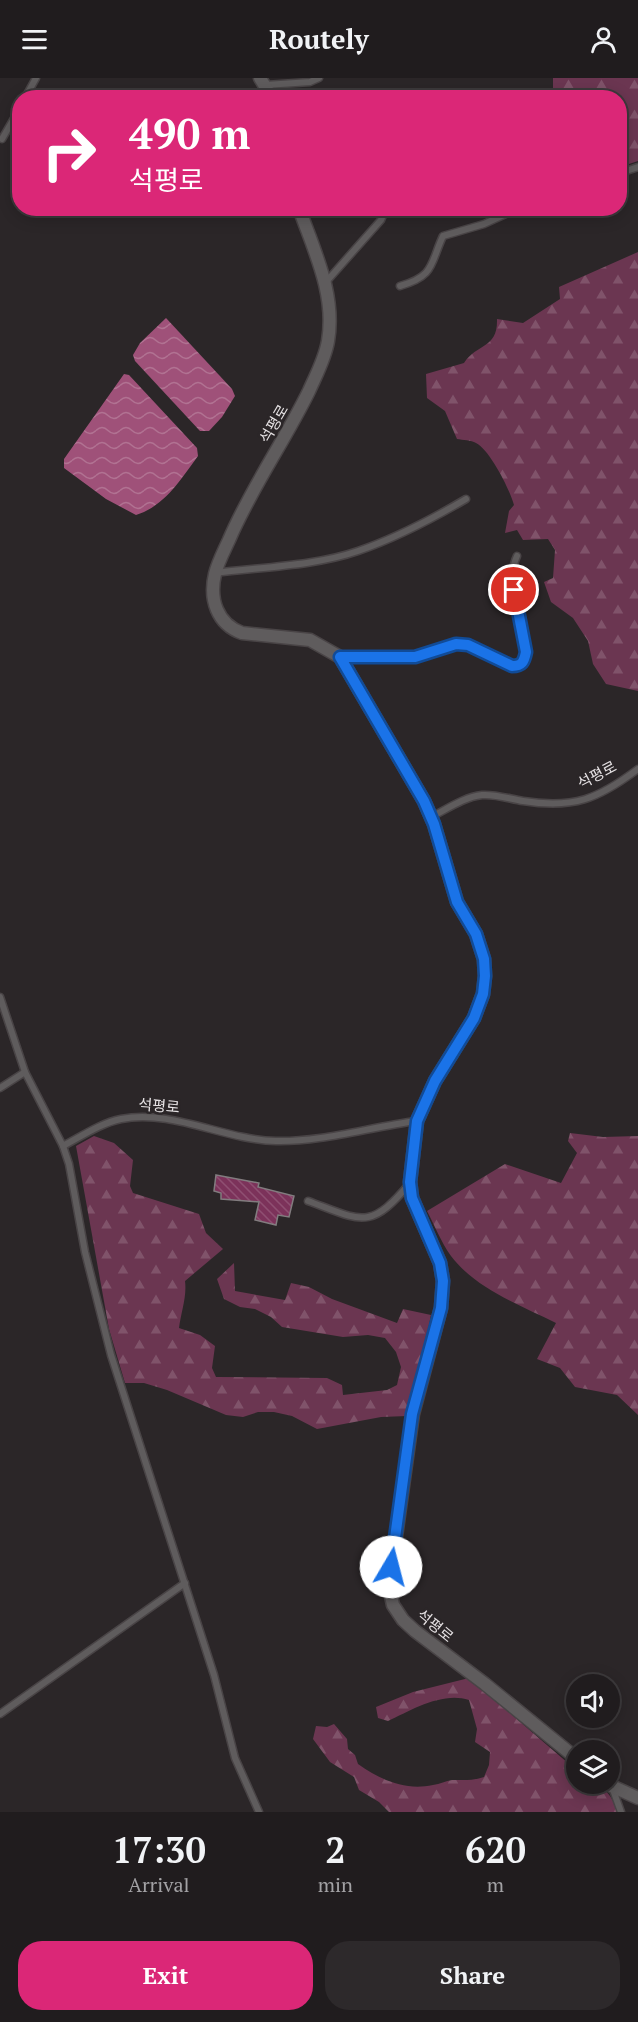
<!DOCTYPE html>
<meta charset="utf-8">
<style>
:root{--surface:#201c1e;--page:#2d292b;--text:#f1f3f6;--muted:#a2a1a4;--line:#3d3a3c;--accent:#db2777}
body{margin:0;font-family:"PT Serif","Noto Sans KR",serif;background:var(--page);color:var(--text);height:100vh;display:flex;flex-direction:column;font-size:22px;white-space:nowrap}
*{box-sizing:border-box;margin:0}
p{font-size:20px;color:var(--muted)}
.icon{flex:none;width:33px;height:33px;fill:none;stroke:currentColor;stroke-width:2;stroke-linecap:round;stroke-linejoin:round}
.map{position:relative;height:1734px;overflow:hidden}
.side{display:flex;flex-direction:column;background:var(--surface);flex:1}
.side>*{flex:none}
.guide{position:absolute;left:12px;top:12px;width:615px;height:126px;border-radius:24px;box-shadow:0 3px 15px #0003,0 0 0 2px var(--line);background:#db2777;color:#fff;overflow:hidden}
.fabs{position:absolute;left:566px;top:1596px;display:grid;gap:12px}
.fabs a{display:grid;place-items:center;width:54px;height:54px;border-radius:50%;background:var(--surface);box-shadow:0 3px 15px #0003,0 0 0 2px var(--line);font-size:30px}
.pin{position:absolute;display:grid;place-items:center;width:51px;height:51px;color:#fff;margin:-26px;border:3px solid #fff;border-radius:50%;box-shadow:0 2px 6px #0007}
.me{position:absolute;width:66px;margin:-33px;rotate:8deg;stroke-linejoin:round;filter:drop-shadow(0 0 4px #0008)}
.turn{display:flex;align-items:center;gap:21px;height:126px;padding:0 18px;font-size:27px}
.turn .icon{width:78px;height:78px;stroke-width:2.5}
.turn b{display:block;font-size:42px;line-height:51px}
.eta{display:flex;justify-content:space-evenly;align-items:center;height:102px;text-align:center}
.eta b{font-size:36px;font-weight:800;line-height:42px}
.button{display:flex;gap:12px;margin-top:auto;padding:12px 18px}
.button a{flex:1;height:69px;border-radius:24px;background:var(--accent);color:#fff;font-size:24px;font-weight:800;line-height:69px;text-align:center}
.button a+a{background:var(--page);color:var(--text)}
header{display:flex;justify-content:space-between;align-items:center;height:78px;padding:0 18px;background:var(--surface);font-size:27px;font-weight:800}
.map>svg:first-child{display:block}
.forest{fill:url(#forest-firs)}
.water{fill:url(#water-waves)}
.building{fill:url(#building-back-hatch);stroke:#827c7f;stroke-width:1.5}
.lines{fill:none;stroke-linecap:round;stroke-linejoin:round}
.service-casing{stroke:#494446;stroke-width:9}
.minor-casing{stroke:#494446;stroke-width:15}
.service{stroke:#5f5c5d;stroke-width:6}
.minor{stroke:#5f5c5d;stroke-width:12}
.route-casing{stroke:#114b97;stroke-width:15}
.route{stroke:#1a73e8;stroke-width:10}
.labels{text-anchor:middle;stroke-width:5;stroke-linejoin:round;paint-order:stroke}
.street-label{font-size:15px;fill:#e6e2e4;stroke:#2b2628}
</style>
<header><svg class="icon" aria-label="menu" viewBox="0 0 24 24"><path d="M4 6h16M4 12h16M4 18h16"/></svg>Routely<svg class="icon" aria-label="person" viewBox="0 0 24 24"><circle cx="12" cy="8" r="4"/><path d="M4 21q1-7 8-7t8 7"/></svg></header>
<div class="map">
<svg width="638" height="1734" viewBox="0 0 638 1734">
<defs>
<pattern id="forest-firs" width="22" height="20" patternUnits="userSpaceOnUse" patternTransform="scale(1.5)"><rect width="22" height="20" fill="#6b3651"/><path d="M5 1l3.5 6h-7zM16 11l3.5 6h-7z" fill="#80536a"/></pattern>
<pattern id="water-waves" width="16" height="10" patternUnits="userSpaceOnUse" patternTransform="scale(1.5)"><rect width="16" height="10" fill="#9f5179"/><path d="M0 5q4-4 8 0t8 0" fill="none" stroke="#b17292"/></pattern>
<pattern id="building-back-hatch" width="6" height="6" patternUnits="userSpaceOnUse" patternTransform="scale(1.5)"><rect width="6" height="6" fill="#7c325a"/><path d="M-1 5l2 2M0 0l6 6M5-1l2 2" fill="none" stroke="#8f4f72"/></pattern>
</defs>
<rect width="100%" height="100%" fill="#2b2628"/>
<g class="forest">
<polygon points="553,0 638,0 638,83 620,89 620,20 553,19"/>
<path d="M638,174V613L606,606L593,586L588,563L573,540L551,524L544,504L553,500L555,472L548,461L523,462L517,452L505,455L509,433L514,427C510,412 490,372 476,365C471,362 463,362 457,361L445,333L427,320L426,296L464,285C477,265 498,271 497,241L523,245L560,221L559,209Z"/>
<path d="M570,1055L603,1059L638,1058V1337L617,1317L575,1309L560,1290L537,1281L556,1245C520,1227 476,1211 451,1178C441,1164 435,1148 427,1133L505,1086L561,1105L577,1075L568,1063Z"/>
<path d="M94,1058L114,1065L133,1082L130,1108L133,1115L199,1136L206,1155L223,1171L185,1203C187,1219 181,1234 179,1250L200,1257L215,1268L212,1290L216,1299L327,1300L342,1307L343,1317L387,1312L397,1307L401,1289L396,1274L385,1260L368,1257L343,1259L282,1249L271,1239L255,1231L240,1229L224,1221L217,1201L234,1185L235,1213L285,1222L291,1205L309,1209L332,1221L397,1245L403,1231L431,1237L412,1330L407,1338L381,1339L317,1351L292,1338L274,1334H258L243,1339L226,1337L167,1312L144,1305H125L109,1251L76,1068Z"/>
<path d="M469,1600L576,1692V1706C600,1706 609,1710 618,1734H389L379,1724L359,1712L354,1699L330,1684L313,1661L316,1648L327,1649L334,1646L347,1661L348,1671L355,1677L358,1686C381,1702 405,1713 433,1707C440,1706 446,1703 452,1702C464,1702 472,1703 484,1699L489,1687L490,1674L475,1664L477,1651L469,1622C443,1613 411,1632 388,1643L378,1640L376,1629L413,1614Z"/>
</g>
<g class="water">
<polygon points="166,240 232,311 235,318 222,339 209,353 200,353 135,283 133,277 140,265"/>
<path d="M124,296L129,297L197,370L198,378C181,401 165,428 136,437L106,421L64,390V381Z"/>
</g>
<polygon class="building" points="216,1097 259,1105 258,1109 294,1118 289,1139 278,1137 276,1147 255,1142 259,1124 221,1121 221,1115 214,1113"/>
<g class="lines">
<defs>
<g id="service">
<polyline points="266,7 310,4 319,0"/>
<polyline points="25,20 36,0"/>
<polyline points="2,61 20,30"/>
<polyline points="620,95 638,89"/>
<polyline points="326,204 381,142 386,130"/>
<path d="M400,208C435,198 430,186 443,158L484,146L519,130"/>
<path d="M215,495C261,489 315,488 358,473C396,460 432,441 466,421"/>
<path d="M341,579H415L456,566L468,567L511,588L524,584L526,574C521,546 504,505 517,478"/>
<path d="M431,739C447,731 464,719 482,717C496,716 510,721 523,723C574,731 598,721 638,691"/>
<polyline points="0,919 25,994 63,1068 69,1086 85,1174 111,1277 214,1597 235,1680 259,1734"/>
<polyline points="0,1010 25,994"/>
<path d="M63,1068C82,1058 101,1045 121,1041C173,1031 224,1062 276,1063C322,1064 370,1049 417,1043"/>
<path d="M308,1123C362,1143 370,1153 410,1105"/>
<polyline points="0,1636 185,1505"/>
<polyline points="612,1709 621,1734"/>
</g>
<g id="minor">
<polyline points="260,0 272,20"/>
<path d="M299,130C314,173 336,216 328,263C325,281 316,297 309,313C284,364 251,410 229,462C224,473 218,484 215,496C209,521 217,546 242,555L310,562L340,579L424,723L434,746L457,824L476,856L484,881L485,898L483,916L474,940L435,1003L417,1043L410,1104L412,1120L440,1185L443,1203L441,1230L413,1336L389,1509L393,1527L403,1542L415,1553L485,1606L576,1680"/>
<polyline points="607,1706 638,1720"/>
</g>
</defs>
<use href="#service" class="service-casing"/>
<use href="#minor" class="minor-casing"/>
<use href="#service" class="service"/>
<use href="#minor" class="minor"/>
</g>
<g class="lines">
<defs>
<path id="route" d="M391,1489L412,1336L441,1230L443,1203L440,1185L412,1120L410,1104L417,1043L435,1003L474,940L483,916L485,898L484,881L476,856L457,824L434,746L424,723L340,579H415L456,566L468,567L512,588C522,588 524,584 526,574L514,512"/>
</defs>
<use href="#route" class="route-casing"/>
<use href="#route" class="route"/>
</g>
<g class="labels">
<g class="street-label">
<text transform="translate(274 346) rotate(-60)" y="5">석평로</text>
<text transform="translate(597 697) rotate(-28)" y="5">석평로</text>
<text transform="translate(159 1028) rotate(5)" y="5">석평로</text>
<text transform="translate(435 1548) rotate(39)" y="5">석평로</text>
</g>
</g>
</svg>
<div class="fabs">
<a><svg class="icon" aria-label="sound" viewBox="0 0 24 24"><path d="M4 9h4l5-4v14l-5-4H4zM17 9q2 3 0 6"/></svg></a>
<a><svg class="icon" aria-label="layers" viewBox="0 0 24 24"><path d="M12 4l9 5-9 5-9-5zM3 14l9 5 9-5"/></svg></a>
</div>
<div class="pin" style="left:514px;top:512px;background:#d93025"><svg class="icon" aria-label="arrive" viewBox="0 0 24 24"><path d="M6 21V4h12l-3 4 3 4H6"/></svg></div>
<svg class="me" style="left:391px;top:1489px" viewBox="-20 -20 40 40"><circle r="19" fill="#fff"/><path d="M0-13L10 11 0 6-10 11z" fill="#1a73e8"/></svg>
<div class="guide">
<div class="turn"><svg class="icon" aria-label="right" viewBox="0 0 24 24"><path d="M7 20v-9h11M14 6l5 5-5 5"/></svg><div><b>490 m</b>석평로</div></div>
</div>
</div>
<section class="side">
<div class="eta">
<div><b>17:30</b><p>Arrival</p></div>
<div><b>2</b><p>min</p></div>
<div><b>620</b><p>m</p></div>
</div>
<div class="button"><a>Exit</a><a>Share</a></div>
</section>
